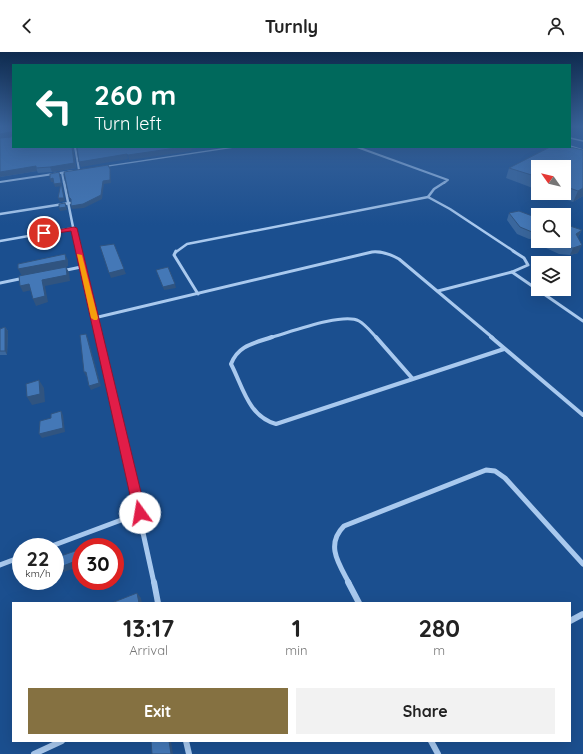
<!DOCTYPE html>
<style>
:root{--surface:#fff;--page:#f2f2f2;--text:#222;--muted:#767676;--accent:#857141}
body{margin:0;font-family:Quicksand,sans-serif;background:var(--page);color:var(--text);height:100vh;display:flex;flex-direction:column;font-size:15px;white-space:nowrap}
*{box-sizing:border-box;margin:0}
p{font-size:13px;color:var(--muted)}
.icon{flex:none;width:22px;height:22px;fill:none;stroke:currentColor;stroke-width:2;stroke-linecap:round;stroke-linejoin:round}
.map{position:relative;flex:1;overflow:hidden}
.drawer{position:absolute;left:12px;top:550px;width:559px;height:140px;display:flex;flex-direction:column;background:var(--surface);border-radius:0px;box-shadow:0 4px 16px #0002}
.drawer>*{flex:none}
.top-card{position:absolute;left:12px;top:12px;width:559px;height:84px;border-radius:0px;box-shadow:0 4px 16px #0002;background:#00695c;color:#fff;overflow:hidden}
.needle{width:26px;rotate:304deg}
.tools{position:absolute;left:531px;top:108px;display:grid;gap:8px}
.tools a{display:grid;place-items:center;width:40px;height:40px;border-radius:0px;background:var(--surface);box-shadow:0 4px 16px #0002;font-size:20px}
.speed{position:absolute;left:12px;top:486px;display:flex;gap:8px;font-size:20px;font-weight:700;text-align:center}
.speed>*{display:grid;place-content:center;width:52px;height:52px;border-radius:50%;background:var(--surface);box-shadow:0 4px 16px #0002;line-height:1}
.speed small{font-size:10px;font-weight:400}
.speed .limit{border:6px solid #d22;background:#fff;color:#111}
.pin{position:absolute;display:grid;place-items:center;width:34px;height:34px;color:#fff;margin:-17px;border:2px solid #fff;border-radius:50%;box-shadow:0 1px 4px #0007}
.me{position:absolute;width:44px;margin:-22px;rotate:347deg;stroke-linejoin:round;filter:drop-shadow(0 0 3px #0008)}
.turn{display:flex;align-items:center;gap:14px;height:84px;padding:0 16px;font-size:18px}
.turn .icon{width:52px;height:52px;stroke-width:2.5}
.turn b{display:block;font-size:28px;line-height:34px}
.eta{display:flex;justify-content:space-evenly;align-items:center;height:68px;text-align:center}
.eta b{font-size:24px;font-weight:700;line-height:28px}
.button{display:flex;gap:8px;margin-top:auto;padding:8px 16px}
.button a{flex:1;height:46px;border-radius:0px;background:var(--accent);color:#fff;font-size:16px;font-weight:700;line-height:46px;text-align:center}
.button a+a{background:var(--page);color:var(--text)}
header{display:flex;justify-content:space-between;align-items:center;height:52px;padding:0 16px;background:var(--surface);font-size:18px;font-weight:700}
.map>svg:first-child{display:block}
.lines{fill:none;stroke-linecap:round;stroke-linejoin:round}
.service{stroke:#a9c9ee;stroke-width:1.5}
.minor-far5{stroke:#a9c9ee;stroke-width:2}
.minor-far4{stroke:#a9c9ee;stroke-width:2.5}
.minor-far3{stroke:#a9c9ee;stroke-width:3}
.minor-far2{stroke:#a9c9ee;stroke-width:4}
.minor-far1{stroke:#a9c9ee;stroke-width:5}
.minor{stroke:#a9c9ee;stroke-width:6}
.tertiary{fill:#a9c9ee;fill-rule:evenodd}
.wall{fill:#3a679d}
.shaded-wall{fill:#305480}
.building{fill:#4478b7;stroke:#305480}
.route{fill:#e11d48;stroke:#92132f}
.slow{fill:#f59e0b}
</style>
<header><svg class="icon" aria-label="back" viewBox="0 0 24 24"><path d="M15 5l-7 7 7 7"/></svg>Turnly<svg class="icon" aria-label="person" viewBox="0 0 24 24"><circle cx="12" cy="8" r="4"/><path d="M4 21q1-7 8-7t8 7"/></svg></header>
<div class="map">
<svg width="583" height="702" viewBox="0 0 583 702">
<rect width="100%" height="100%" fill="#1b4f8f"/>
<g class="lines">
<g class="service">
<polyline points="570,86 583,89"/>
<polyline points="570,94 583,98"/>
</g>
<g class="minor-far5">
<polyline points="75,95 79,118"/>
<polyline points="357,95 448,128 444,131"/>
<polyline points="62,121 64,131"/>
</g>
<g class="minor-far4">
<polyline points="64,130 78,200"/>
<polyline points="445,130 434,137 428,145 450,157 515,200"/>
<polyline points="0,162 70,151"/>
<polyline points="0,189 74,176"/>
<polyline points="176,200 187,192 428,145"/>
</g>
<g class="minor-far3">
<polyline points="78,199 99,286"/>
<polyline points="176,199 174,203 198,242"/>
<polyline points="62,219 81,215"/>
<polyline points="512,220 583,269"/>
<polyline points="0,231 24,226"/>
<polyline points="438,239 512,220 528,213 524,206 513,199"/>
<path d="M94,266L372,200C382,199 390,202 399,207L493,286"/>
<path d="M269,286C288,281 343,260 359,269C366,273 371,280 377,286"/>
</g>
<g class="minor-far2">
<polyline points="99,285 125,395"/>
<path d="M272,285C255,291 238,293 231,312C243,335 248,364 276,372L504,297"/>
<polyline points="376,285 412,326"/>
<polyline points="491,285 583,363"/>
</g>
<g class="minor-far1">
<polyline points="124,394 154,531"/>
<polyline points="49,495 140,461"/>
<polyline points="0,513 21,505"/>
<path d="M349,531C339,512 325,493 344,474L486,418L495,419L505,426L583,512"/>
</g>
<g class="minor">
<polyline points="154,530 158,551"/>
<polyline points="348,530 359,551"/>
<polyline points="570,569 583,562"/>
<polyline points="186,689 189,702"/>
<polyline points="431,689 438,702"/>
<polyline points="34,702 62,689"/>
</g>
<g class="tertiary">
<polygon points="230,95 239,95 99,116 97,115"/>
<polygon points="73,118 75,119 74,120 0,131 0,129"/>
</g>
</g>
<g class="wall">
<polygon points="0,75 13,75 13,95 73,95 76,116 52,120 38,121 37,119 0,125"/>
<polygon points="583,98 583,144 573,150 547,141 564,141 564,115 538,115 538,138 506,126 509,116"/>
<polygon points="509,161 535,165 538,164 538,186 529,187 517,182 507,168"/>
<polygon points="582,178 578,185 578,201 570,203 559,202 546,196 542,189 564,189"/>
<polygon points="5,275 8,279 7,303 0,303 0,277"/>
</g>
<g class="shaded-wall">
<polygon points="11,80 13,85 0,87 0,82"/>
<polygon points="72,95 73,95 76,116 52,120 50,115"/>
<polygon points="183,95 203,95 191,97 192,99 129,108 128,103"/>
<polygon points="127,102 128,107 81,115 79,110"/>
<polygon points="36,114 37,119 0,125 0,120"/>
<polygon points="110,117 110,121 111,131 104,132 102,147 84,156 72,157 71,154 103,129"/>
<polygon points="59,120 65,149 60,150 58,146 62,134 55,135 54,132"/>
<polygon points="53,126 55,130 51,130 50,127"/>
<polygon points="583,136 583,144 573,150 578,139"/>
<polygon points="65,151 67,158 60,159 59,156"/>
<polygon points="582,178 578,185 573,189 576,182"/>
<polygon points="582,193 578,201 570,203 573,196"/>
<polygon points="65,202 68,208 68,214 66,215 69,220 70,229 45,234 48,250 36,254 33,247 42,228 22,224 18,217"/>
<polygon points="124,217 126,222 111,226 109,221"/>
<polygon points="29,232 32,238 23,240 20,234"/>
<polygon points="175,232 176,236 164,238 163,235"/>
<polygon points="5,275 8,279 7,303 5,299"/>
<polygon points="86,282 88,286 101,334 91,338 89,334"/>
<polygon points="84,320 86,320 88,323 86,324"/>
<polygon points="39,328 44,336 45,350 32,353 27,345"/>
<polygon points="61,359 63,363 65,380 42,386 39,382"/>
<polygon points="81,507 81,514 55,523 55,527 55,517"/>
<polygon points="31,529 50,529 29,536 23,532"/>
<polygon points="137,541 141,546 142,551 139,551"/>
<polygon points="169,689 171,689 173,702 171,702"/>
</g>
<g class="building">
<polygon points="0,75 13,75 13,82 11,80 0,82"/>
<polygon points="13,83 13,95 72,95 74,111 50,115 36,116 36,114 0,120 0,86 11,85"/>
<polygon points="77,95 183,95 128,103 127,102 79,110"/>
<polygon points="550,95 570,95 583,98 583,136 578,139 564,134 564,115 538,115 538,125 509,116"/>
<polygon points="108,113 110,117 110,128 103,129 101,143 83,152 71,154 71,147 69,145 64,120"/>
<polygon points="59,120 64,146 58,146 61,131 54,132 53,126 50,127 50,122"/>
<polygon points="65,151 66,155 59,156 59,152"/>
<polygon points="519,159 535,165 537,163 538,164 538,179 532,180 520,175 509,161"/>
<polygon points="564,172 582,178 576,182 582,193 573,196 562,195 550,189 564,189"/>
<polygon points="114,192 124,217 109,221 100,194"/>
<polygon points="65,202 66,208 18,217 18,212"/>
<polygon points="66,215 67,223 42,228 45,244 33,247 29,232 20,234 19,224"/>
<polygon points="168,215 175,232 163,235 156,218"/>
<polygon points="5,275 5,299 0,299 0,277"/>
<polygon points="86,282 99,331 89,334 86,320 84,320 80,283"/>
<polygon points="39,328 40,342 27,345 26,332"/>
<polygon points="61,359 63,376 39,382 40,369 51,366 51,362"/>
<polygon points="81,497 81,507 55,517 55,506"/>
<polygon points="23,529 31,529 23,532"/>
<polygon points="137,541 139,551 114,551 114,550"/>
<polygon points="151,689 169,689 171,702 152,702"/>
</g>
<linearGradient id="sky" x2="0" y2="1"><stop stop-color="#0f2b4f"/><stop offset="0.43" stop-color="#39639b"/><stop offset="1" stop-color="#39639b" stop-opacity="0"/></linearGradient>
<rect width="583" height="173" fill="url(#sky)"/>
<polygon class="route" points="74,175 77,176 146,461 144,464 140,466 136,464 134,461 71,179 44,183 41,181"/>
<polygon class="slow" points="77,202 82,203 98,266 97,268 94,268 91,266"/>
</svg>
<div class="tools">
<a><svg class="needle" viewBox="-14 -14 28 28"><path d="M0-13l5 13h-10z" fill="#e53935"/><path d="M0 13l5-13h-10z" fill="#767676"/></svg></a>
<a><svg class="icon" aria-label="search" viewBox="0 0 24 24"><circle cx="10" cy="10" r="6"/><path d="M15 15l6 6"/></svg></a>
<a><svg class="icon" aria-label="layers" viewBox="0 0 24 24"><path d="M12 4l9 5-9 5-9-5zM3 14l9 5 9-5"/></svg></a>
</div>
<div class="speed"><div>22<small>km/h</small></div><div class="limit">30</div></div>
<div class="pin" style="left:44px;top:181px;background:#d93025"><svg class="icon" aria-label="arrive" viewBox="0 0 24 24"><path d="M6 21V4h12l-3 4 3 4H6"/></svg></div>
<svg class="me" style="left:140px;top:461px" viewBox="-20 -20 40 40"><circle r="19" fill="#fff"/><path d="M0-13L10 11 0 6-10 11z" fill="#e11d48"/></svg>
<div class="top-card">
<div class="turn"><svg class="icon" aria-label="left" viewBox="0 0 24 24"><path d="M17 20v-9H6M10 6l-5 5 5 5"/></svg><div><b>260 m</b>Turn left</div></div>
</div>
<section class="drawer">
<div class="eta">
<div><b>13:17</b><p>Arrival</p></div>
<div><b>1</b><p>min</p></div>
<div><b>280</b><p>m</p></div>
</div>
<div class="button"><a>Exit</a><a>Share</a></div>
</section>
</div>
